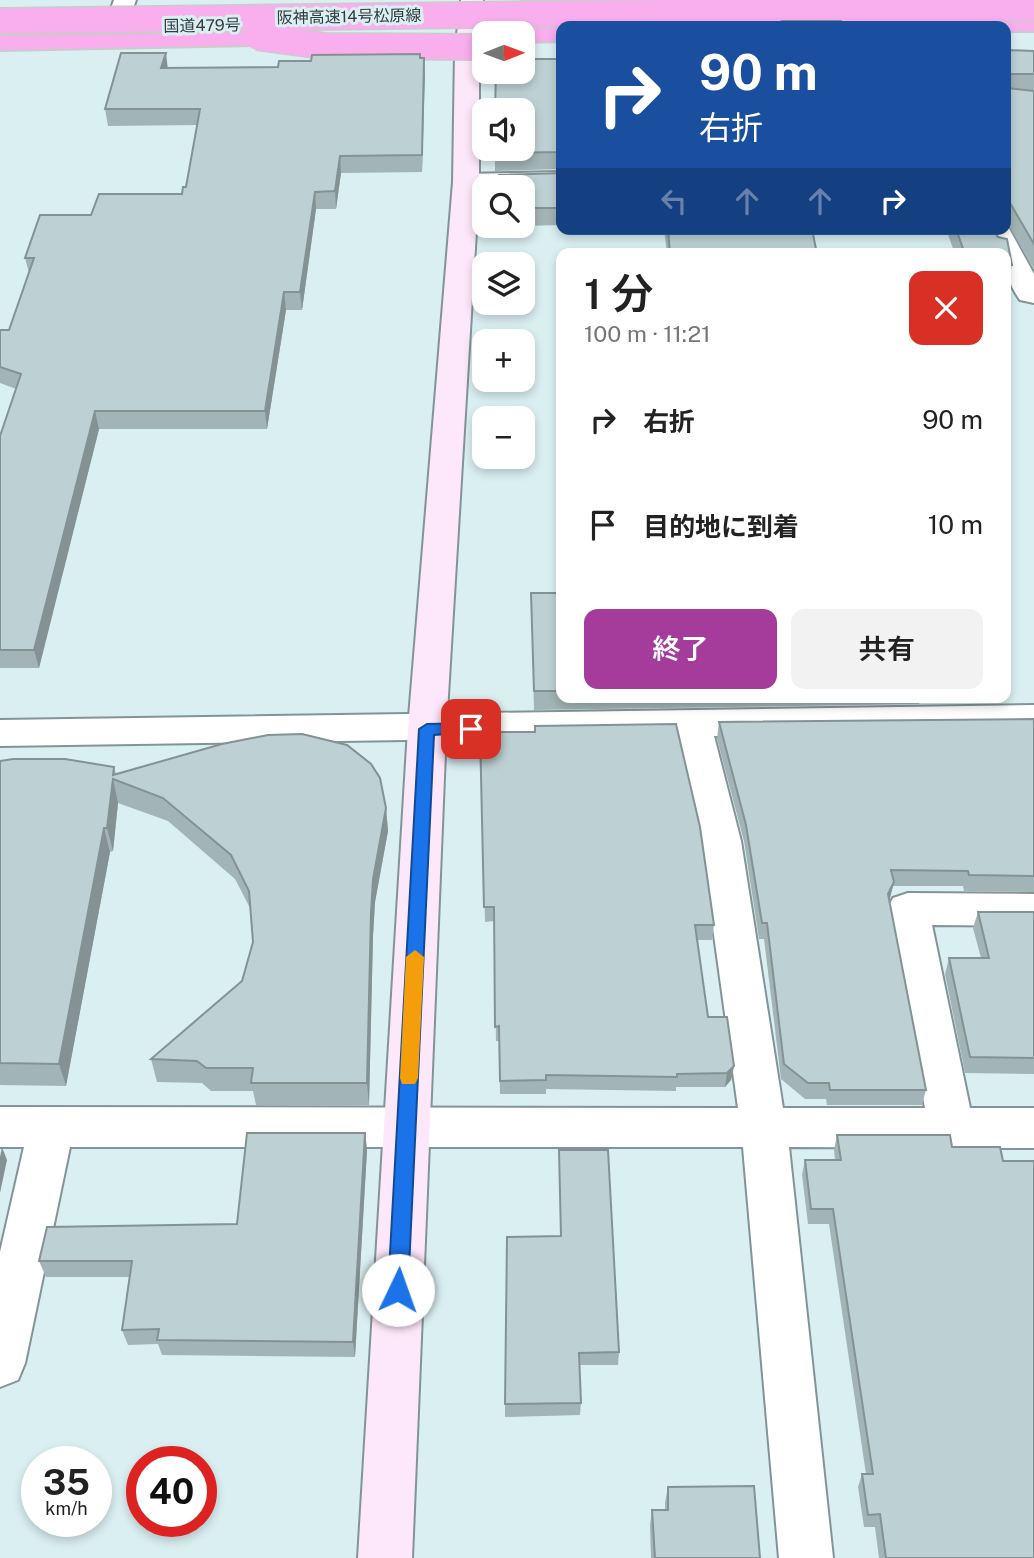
<!DOCTYPE html>
<html lang="ja">
<meta charset="utf-8">
<style>
:root{--surface:#fff;--page:#f2f2f2;--text:#222;--muted:#767676;--accent:#a53b9b}
body{margin:0;font-family:"Public Sans","Noto Sans JP",sans-serif;background:var(--page);color:var(--text);height:100vh;display:flex;flex-direction:column;font-size:26px;white-space:nowrap}
*{box-sizing:border-box;margin:0}
p{font-size:23px;color:var(--muted)}
.icon{flex:none;width:38px;height:38px;fill:none;stroke:currentColor;stroke-width:2;stroke-linecap:round;stroke-linejoin:round}
.map{position:relative;flex:1;overflow:hidden}
.drawer{position:absolute;left:556px;top:248px;width:455px;height:455px;display:flex;flex-direction:column;background:var(--surface);border-radius:14px;box-shadow:0 4px 10px #0003}
.drawer>*{flex:none}
.guide{position:absolute;left:556px;top:21px;width:455px;height:214px;border-radius:14px;box-shadow:0 4px 10px #0003;background:#1a4fa0;color:#fff;overflow:hidden}
.needle{width:46px;rotate:89deg}
.buttons{position:absolute;left:472px;top:21px;display:grid;gap:14px}
.buttons a{display:grid;place-items:center;width:63px;height:63px;border-radius:14px;background:var(--surface);box-shadow:0 4px 10px #0003;font-size:35px}
.speed{position:absolute;left:21px;top:1446px;display:flex;gap:14px;font-size:35px;font-weight:700;text-align:center}
.speed>*{display:grid;place-content:center;width:91px;height:91px;border-radius:50%;background:var(--surface);box-shadow:0 4px 10px #0003;line-height:1}
.speed small{font-size:18px;font-weight:400}
.speed .limit{border:10px solid #d22;background:#fff;color:#111}
.pin{position:absolute;display:grid;place-items:center;width:60px;height:60px;color:#fff;margin:-30px;border-radius:14px;box-shadow:0 4px 10px #0006}
.me{position:absolute;width:77px;margin:-38px;rotate:3deg;stroke-linejoin:round;filter:drop-shadow(0 0 5px #0008)}
.turn{display:flex;align-items:center;gap:24px;height:147px;padding:0 28px;font-size:32px}
.turn .icon{width:91px;height:91px;stroke-width:2.5}
.turn b{display:block;font-size:49px;line-height:60px}
.lanes{display:flex;align-items:center;height:66px;padding:0 28px;background:#0003;justify-content:center;gap:35px;direction:ltr}
.lanes .off{opacity:.35}
.round{display:grid;place-items:center;flex:none;width:74px;height:74px;border-radius:14px;background:var(--page)}
.headline{display:flex;align-items:center;justify-content:space-between;height:119px;padding:0 28px}
h1{font-size:42px;font-weight:600;line-height:52px}
.button{display:flex;gap:14px;margin-top:auto;padding:14px 28px}
.button a{flex:1;height:80px;border-radius:14px;background:var(--accent);color:#fff;font-size:28px;font-weight:600;line-height:80px;text-align:center}
.button a+a{background:var(--page);color:var(--text)}
ul{padding:0;list-style:none}
li{display:flex;align-items:center;gap:21px;height:105px;padding:0 28px}
li div{flex:1}
li b{display:block;font-size:26px}
li em{font-style:normal}
.map>svg:first-child{display:block}
.lines{fill:none;stroke-linecap:round;stroke-linejoin:round}
.street-casing{stroke:#829497;stroke-width:4}
.secondary-casing{stroke:#829497;stroke-width:4}
.highway-casing{stroke:#cacccc;stroke-width:4}
.street{fill:#fff;fill-rule:evenodd}
.secondary{fill:#fde7fa;fill-rule:evenodd}
.highway{fill:#f9aeee;fill-rule:evenodd}
.highway-bridge-casing{stroke:#cacccc;stroke-width:28;stroke-linecap:butt}
.highway-bridge{stroke:#f9aeee;stroke-width:25}
.wall{fill:#a3b4b6}
.shaded-wall{fill:#849294}
.building{fill:#bdd1d4;stroke:#849294;stroke-width:2}
.route{fill:#1a73e8;stroke:#114b97;stroke-width:2}
.slow{fill:#f59e0b}
.labels{text-anchor:middle;stroke-width:6;stroke-linejoin:round;paint-order:stroke}
.far-street-label{font-size:16px;fill:#333b3c;stroke:#daeff2}
</style>
<div class="map">
<svg width="1034" height="1558" viewBox="0 0 1034 1558">
<rect width="100%" height="100%" fill="#daeff2"/>
<g class="lines">
<defs>
<g id="street">
<polygon points="114,0 136,0 125,31 109,31 105,26"/>
<polygon points="562,172 562,188 466,190 457,188 453,182 457,176 466,174"/>
<path d="M1006,223L1034,274V303L1020,300C1009,285 1006,272 1006,254H996L983,229H1006Z"/>
<polygon points="1034,705 1034,731 714,736 741,841 783,1108 925,1108 887,909 893,898 908,893 1034,894 1034,926 932,925 970,1108 1034,1108 1034,1148 789,1147 833,1558 779,1558 743,1147 70,1147 25,1363 18,1380 0,1387 0,1252 24,1147 0,1147 0,1107 738,1108 701,841 677,736 0,746 0,720"/>
</g>
<polygon id="secondary" points="461,0 483,0 479,51 479,182 446,729 412,1558 358,1558 408,729 453,182 455,51"/>
<g id="highway">
<polygon points="523,0 623,0 612,7 532,10 524,8 521,3"/>
<polygon points="1034,17 1034,31 1006,31 1006,26 845,26 849,21 857,19"/>
<polygon points="562,27 562,41 523,42 523,33 512,33 523,28"/>
<polygon points="295,32 303,34 307,39 303,44 0,50 0,36"/>
</g>
</defs>
<use href="#street" class="street-casing"/>
<use href="#secondary" class="secondary-casing"/>
<use href="#highway" class="highway-casing"/>
<use href="#street" class="street"/>
<use href="#secondary" class="secondary"/>
<use href="#highway" class="highway"/>
<defs>
<g id="highway-bridge">
<polyline points="0,21 1034,8"/>
<polyline points="257,37 324,46 485,47"/>
</g>
</defs>
<use href="#highway-bridge" class="highway-bridge-casing"/>
<use href="#highway-bridge" class="highway-bridge"/>
</g>
<g class="wall">
<polygon points="1006,50 1034,51 1034,269 1006,221"/>
<polygon points="424,58 422,172 341,173 336,209 316,209 302,310 286,310 267,429 99,429 39,668 0,668 0,436 16,389 0,383 0,330 9,330 29,273 25,258 91,215 182,194 186,187 197,125 108,126 105,109 168,68 278,67"/>
<polygon points="562,59 562,169 495,171 495,149"/>
<polygon points="562,173 562,225 523,226 523,187"/>
<polygon points="664,229 812,229 817,254 667,254"/>
<polygon points="946,229 993,229 998,237 1007,239 1012,265 1008,283 1006,283 1006,254 955,254"/>
<polygon points="531,593 562,593 562,698 920,698 919,704 534,710"/>
<polygon points="1034,719 1034,892 964,891 963,886 893,886 889,899 926,1090 922,1105 827,1105 826,1099 805,1099 781,1079 764,939 759,939 744,841 717,739 719,722"/>
<polygon points="480,732 714,925 712,940 697,940 708,1017 734,1066 731,1080 725,1087 676,1087 676,1091 546,1089 546,1094 500,1094 499,1041 496,1041 494,921 485,922"/>
<polygon points="0,761 114,767 116,774 386,808 388,831 375,902 373,936 369,1105 256,1105 253,1091 211,1091 202,1083 157,1082 151,1059 242,981 253,942 250,908 235,879 168,821 118,803 113,851 110,852 66,1086 0,1085"/>
<polygon points="978,912 1034,912 1034,1074 965,1073 945,974 949,958 981,958 973,928"/>
<polygon points="365,1133 367,1150 355,1357 162,1355 158,1344 128,1345 122,1330 130,1277 46,1277 39,1261 237,1224"/>
<polygon points="837,1135 1034,1558 879,1558 875,1527 864,1527 858,1487 862,1474 866,1474 829,1224 808,1224 802,1175 805,1160 835,1160 834,1150"/>
<polygon points="559,1150 619,1352 618,1365 579,1365 581,1403 580,1415 505,1417 505,1404 561,1236"/>
<polygon points="668,1487 760,1558 651,1558 650,1525 652,1510 665,1510 665,1503"/>
</g>
<g class="shaded-wall">
<polygon points="166,53 168,70 161,68"/>
<polygon points="424,58 425,74 422,172 422,155"/>
<polygon points="340,156 341,173 336,209 335,191"/>
<polygon points="315,192 316,209 302,310 300,292"/>
<polygon points="1010,203 1006,221 1007,209"/>
<polygon points="284,292 286,310 267,429 265,411"/>
<polygon points="95,411 99,429 39,668 34,650"/>
<polygon points="113,779 118,803 113,851 107,828"/>
<polygon points="386,808 388,831 375,902 373,936 369,1105 367,1083 371,913 373,879"/>
<polygon points="104,828 110,852 66,1086 59,1064"/>
<polygon points="894,882 890,898 884,909 888,894"/>
<polygon points="734,1066 731,1080 725,1087 727,1073"/>
<polygon points="365,1133 367,1150 355,1357 353,1342"/>
<polygon points="2,1147 7,1160 0,1193 0,1157"/>
</g>
<g class="building">
<polygon points="782,21 841,21 842,26 784,26"/>
<polygon points="1006,50 1034,51 1034,74 1008,74 1008,88 1034,91 1034,244 1010,203 1006,209"/>
<polygon points="121,53 166,53 161,68 278,67 279,61 311,61 312,55 420,54 420,58 424,58 422,155 340,156 335,191 315,192 300,292 284,292 265,411 95,411 34,650 0,650 0,436 21,374 0,367 0,330 9,330 34,258 25,258 40,215 91,215 99,194 182,194 183,187 186,187 200,109 105,109"/>
<polygon points="523,59 562,59 562,152 495,153 495,149 523,149 523,110 495,110 496,72 523,72"/>
<polygon points="562,173 562,208 523,208 523,187 499,187 499,175"/>
<polygon points="668,229 812,229 817,254 670,254"/>
<polygon points="956,229 993,229 998,237 1007,239 1012,265 1006,265 1006,254 965,254"/>
<polygon points="531,593 562,593 562,691 534,691"/>
<polygon points="1034,719 1034,876 969,875 968,871 891,870 894,882 888,894 926,1090 830,1090 829,1083 808,1083 784,1064 767,923 762,923 746,825 719,722"/>
<polygon points="676,724 700,827 714,925 695,925 708,1017 727,1017 734,1066 727,1073 677,1074 677,1077 546,1075 546,1080 500,1081 499,1026 495,1027 494,907 484,907 480,732 535,732 535,726"/>
<polygon points="302,734 347,745 371,764 380,778 386,808 373,879 371,913 367,1083 251,1083 253,1068 206,1068 197,1061 151,1059 242,981 253,942 249,891 231,855 163,798 113,779 107,828 104,828 59,1064 0,1063 0,761 13,759 65,759 114,767 113,775 222,744 268,735"/>
<polygon points="978,912 1034,912 1034,1058 970,1057 949,958 989,958"/>
<polygon points="247,1133 365,1133 353,1342 157,1340 159,1329 122,1330 132,1261 39,1261 47,1227 237,1224"/>
<polygon points="837,1135 950,1135 952,1147 1000,1147 1003,1161 1034,1161 1034,1558 886,1558 880,1514 868,1515 862,1474 873,1474 833,1209 811,1209 805,1160 841,1160"/>
<polygon points="559,1150 608,1150 619,1352 579,1353 581,1403 505,1404 507,1237 561,1236"/>
<polygon points="754,1486 760,1558 655,1558 652,1510 668,1510 668,1487"/>
</g>
<polygon class="route" points="471,723 476,725 476,732 434,735 408,1290 405,1297 398,1300 391,1297 388,1290 419,729 427,724"/>
<polygon class="slow" points="415,950 424,957 418,1078 415,1084 402,1084 400,1078 406,957"/>
<g class="labels">
<g class="far-street-label">
<text transform="translate(349 16) rotate(-1)" y="6">阪神高速14号松原線</text>
<text transform="translate(202 25) rotate(-1)" y="6">国道479号</text>
</g>
</g>
</svg>
<div class="buttons">
<a><svg class="needle" viewBox="-14 -14 28 28"><path d="M0-13l5 13h-10z" fill="#e53935"/><path d="M0 13l5-13h-10z" fill="#767676"/></svg></a>
<a><svg class="icon" aria-label="sound" viewBox="0 0 24 24"><path d="M4 9h4l5-4v14l-5-4H4zM17 9q2 3 0 6"/></svg></a>
<a><svg class="icon" aria-label="search" viewBox="0 0 24 24"><circle cx="10" cy="10" r="6"/><path d="M15 15l6 6"/></svg></a>
<a><svg class="icon" aria-label="layers" viewBox="0 0 24 24"><path d="M12 4l9 5-9 5-9-5zM3 14l9 5 9-5"/></svg></a>
<a>+</a>
<a>−</a>
</div>
<div class="speed"><div>35<small>km/h</small></div><div class="limit">40</div></div>
<div class="pin" style="left:471px;top:729px;background:#d93025"><svg class="icon" aria-label="arrive" viewBox="0 0 24 24"><path d="M6 21V4h12l-3 4 3 4H6"/></svg></div>
<svg class="me" style="left:398px;top:1290px" viewBox="-20 -20 40 40"><circle r="19" fill="#fff"/><path d="M0-13L10 11 0 6-10 11z" fill="#1a73e8"/></svg>
<div class="guide">
<div class="turn"><svg class="icon" aria-label="right" viewBox="0 0 24 24"><path d="M7 20v-9h11M14 6l5 5-5 5"/></svg><div><b>90 m</b>右折</div></div>
<div class="lanes"><svg class="icon off" aria-label="left" viewBox="0 0 24 24"><path d="M17 20v-9H6M10 6l-5 5 5 5"/></svg><svg class="icon off" aria-label="ahead" viewBox="0 0 24 24"><path d="M12 20V5M6 11l6-6 6 6"/></svg><svg class="icon off" aria-label="ahead" viewBox="0 0 24 24"><path d="M12 20V5M6 11l6-6 6 6"/></svg><svg class="icon" aria-label="right" viewBox="0 0 24 24"><path d="M7 20v-9h11M14 6l5 5-5 5"/></svg></div>
</div>
<section class="drawer">
<div class="headline"><div><h1>1 分</h1><p>100 m · 11:21</p></div><a class="round" style="background:#d93025;color:#fff"><svg class="icon" aria-label="close" viewBox="0 0 24 24"><path d="M6 6l12 12M18 6L6 18"/></svg></a></div>
<ul>
<li><svg class="icon" aria-label="right" viewBox="0 0 24 24"><path d="M7 20v-9h11M14 6l5 5-5 5"/></svg><div><b>右折</b></div><em>90 m</em></li>
<li><svg class="icon" aria-label="arrive" viewBox="0 0 24 24"><path d="M6 21V4h12l-3 4 3 4H6"/></svg><div><b>目的地に到着</b></div><em>10 m</em></li>
</ul>
<div class="button"><a>終了</a><a>共有</a></div>
</section>
</div>
